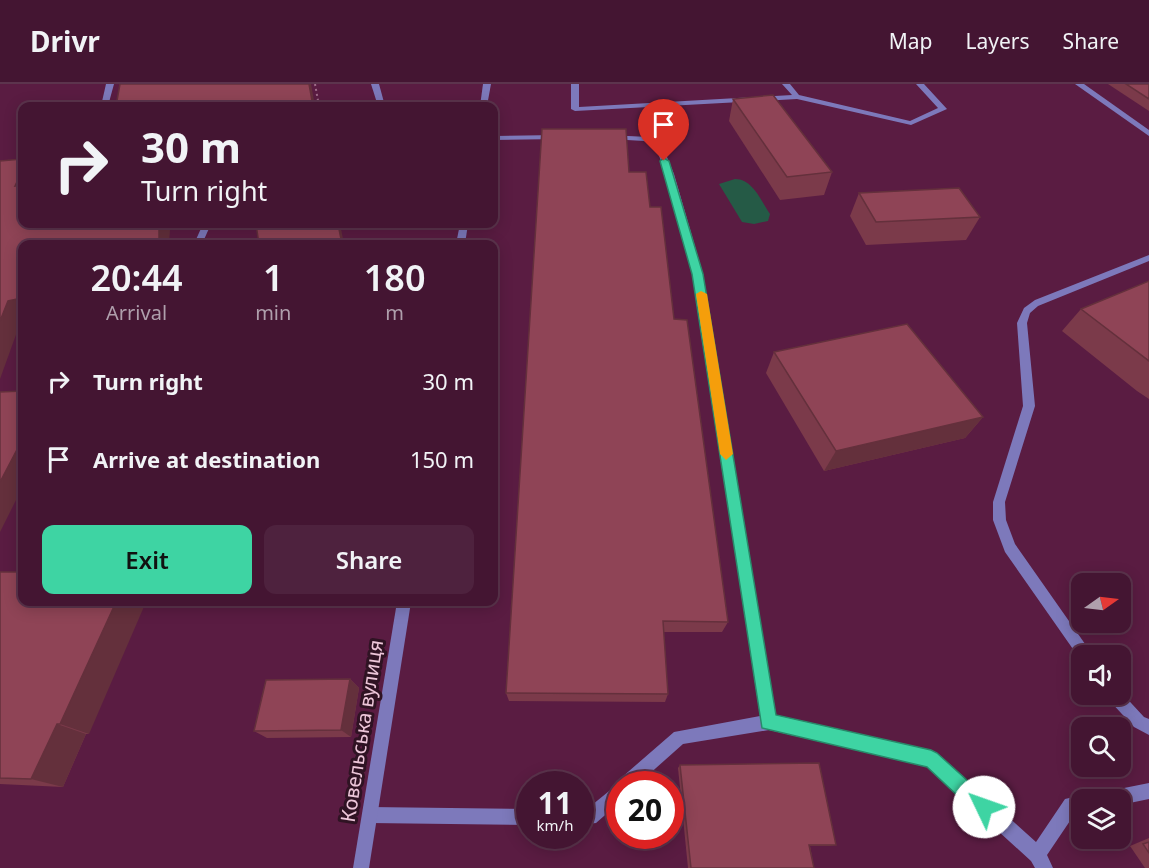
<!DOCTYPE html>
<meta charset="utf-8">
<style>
:root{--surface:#441532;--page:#4e223e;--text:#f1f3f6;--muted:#af9fac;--line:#5c344d;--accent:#3ed4a3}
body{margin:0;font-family:"Noto Sans",sans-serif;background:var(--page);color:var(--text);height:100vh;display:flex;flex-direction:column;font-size:22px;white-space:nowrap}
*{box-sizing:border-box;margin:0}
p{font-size:20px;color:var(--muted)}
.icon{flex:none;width:33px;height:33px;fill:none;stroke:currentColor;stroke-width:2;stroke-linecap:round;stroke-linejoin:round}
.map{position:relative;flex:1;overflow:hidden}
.drawer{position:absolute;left:18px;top:156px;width:480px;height:366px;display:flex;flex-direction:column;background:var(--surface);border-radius:12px;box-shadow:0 3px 15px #0003,0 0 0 2px var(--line)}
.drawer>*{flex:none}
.guide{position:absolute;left:18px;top:18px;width:480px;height:126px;border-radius:12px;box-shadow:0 3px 15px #0003,0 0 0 2px var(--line);background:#441532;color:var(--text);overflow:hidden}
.needle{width:39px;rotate:76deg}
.controls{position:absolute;left:1071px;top:489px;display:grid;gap:12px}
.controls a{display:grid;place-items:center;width:60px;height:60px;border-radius:12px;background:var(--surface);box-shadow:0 3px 15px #0003,0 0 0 2px var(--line);font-size:30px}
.speed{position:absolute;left:516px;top:687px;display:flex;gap:12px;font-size:30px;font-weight:700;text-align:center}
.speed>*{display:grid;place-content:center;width:78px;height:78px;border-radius:50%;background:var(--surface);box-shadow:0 3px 15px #0003,0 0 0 2px var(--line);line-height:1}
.speed small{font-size:15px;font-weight:400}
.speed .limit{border:9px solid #d22;background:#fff;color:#111}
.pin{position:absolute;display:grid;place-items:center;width:51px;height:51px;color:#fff;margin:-62px -26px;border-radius:50% 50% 50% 0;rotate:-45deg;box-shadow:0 0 6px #0007}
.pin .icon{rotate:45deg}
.me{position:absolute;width:66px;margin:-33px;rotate:312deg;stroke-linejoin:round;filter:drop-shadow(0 0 4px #0008)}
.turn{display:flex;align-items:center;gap:21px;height:126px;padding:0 24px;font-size:27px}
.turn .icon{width:78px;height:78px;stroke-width:2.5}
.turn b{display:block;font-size:42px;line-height:51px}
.eta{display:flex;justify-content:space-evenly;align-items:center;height:102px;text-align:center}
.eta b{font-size:36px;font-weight:600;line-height:42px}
.cta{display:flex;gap:12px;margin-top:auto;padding:12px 24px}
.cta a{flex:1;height:69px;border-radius:12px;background:var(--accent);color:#111;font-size:24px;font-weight:600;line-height:69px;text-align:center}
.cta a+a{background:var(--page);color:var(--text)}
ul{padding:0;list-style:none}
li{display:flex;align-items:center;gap:18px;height:78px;padding:0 24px}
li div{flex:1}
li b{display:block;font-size:22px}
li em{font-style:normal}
header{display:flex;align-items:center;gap:36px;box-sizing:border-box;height:84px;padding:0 30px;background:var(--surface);border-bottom:2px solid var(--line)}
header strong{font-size:28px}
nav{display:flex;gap:33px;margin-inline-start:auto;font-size:21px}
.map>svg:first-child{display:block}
.water{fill:#255a46}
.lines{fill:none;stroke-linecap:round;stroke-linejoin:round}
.path{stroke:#9f6c89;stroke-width:2;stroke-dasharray:2 3;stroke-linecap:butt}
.lane{fill:#7d79bb;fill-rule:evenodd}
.street{fill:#7d79bb;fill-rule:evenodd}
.wall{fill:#7b3a4a}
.shaded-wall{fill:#64303c}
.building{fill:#8f4456;stroke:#64303c;stroke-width:1.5}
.route{fill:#3ed4a3;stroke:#288a6a;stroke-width:1.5}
.slow{fill:#f59e0b}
.labels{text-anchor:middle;stroke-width:6;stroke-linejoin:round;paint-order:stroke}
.near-street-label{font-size:20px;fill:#edc6d9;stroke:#2f1323}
</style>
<header>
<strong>Drivr</strong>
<nav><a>Map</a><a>Layers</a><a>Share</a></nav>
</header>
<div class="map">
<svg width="1149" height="784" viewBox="0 0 1149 784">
<rect width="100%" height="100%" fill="#5a1c42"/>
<path class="water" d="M735,95C753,95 761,117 770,130L768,137L754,140L742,138L719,100Z"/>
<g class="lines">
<polyline class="path" points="315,0 319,22"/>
<g class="lane">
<polygon points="106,0 114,0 108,22 101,22"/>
<polygon points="371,0 379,0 385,22 378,22"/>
<polygon points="571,0 579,0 579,23 792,11 782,0 790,0 799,11 910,37 938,24 916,0 924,0 947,25 911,41 797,15 575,27 571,25"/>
<polygon points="1075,0 1084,0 1149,46 1149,52"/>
<polygon points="556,51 559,51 559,55 494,56 494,52"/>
<polygon points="607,51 649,53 662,61 674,90 703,190 776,632 937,669 1036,758 1065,715 1082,711 1088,713 1089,716 1082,716 1082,727 1076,728 1047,771 1053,784 1035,784 1031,777 927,682 769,646 683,660 638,700 620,700 620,718 596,739 580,741 580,725 587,725 619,699 621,694 674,648 760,632 693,190 666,90 656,64 644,57 610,55 607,55"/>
<polygon points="203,140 211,140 202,160 194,160"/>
<polygon points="1149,171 1149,177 1038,222 1030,229 1027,239 1035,322 1005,418 1006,436 1015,460 1090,567 1092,572 1082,572 1082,578 1005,468 993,436 993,418 1023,322 1017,239 1024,224 1035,216"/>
<polygon points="1120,607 1144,633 1149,635 1149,651 1134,643 1108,615 1106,610 1120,610"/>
<polygon points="1149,699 1149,715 1120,721 1120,716 1096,716 1098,710 1104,708"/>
<polygon points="370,723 530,725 530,741 370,739 364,737 362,731 364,725"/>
</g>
<g class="street">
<polygon points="483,0 491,0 487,22 480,22"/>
<polygon points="460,140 468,140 465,160 456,160"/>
<polygon points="397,518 411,518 369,784 353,784"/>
</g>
</g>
<g class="wall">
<polygon points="1108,0 1149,0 1149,27"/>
<polygon points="733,15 832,88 824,111 780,116 729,37"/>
<polygon points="629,88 650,123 674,235 728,538 722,548 663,548 668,610 665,618 509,617 506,609"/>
<polygon points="859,109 980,133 966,156 866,161 850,132"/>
<polygon points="1149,197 1149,315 1137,307 1062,247 1081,225"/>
<polygon points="774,268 983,333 965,354 824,387 766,289"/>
<polygon points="0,488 89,650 86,650 63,703 0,700"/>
<polygon points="350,595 359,604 351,653 267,654 254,647"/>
<polygon points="680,681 836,761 830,762 810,762 814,784 688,784 678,684"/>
<polygon points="1149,754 1149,784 1145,784 1130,762"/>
</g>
<g class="shaded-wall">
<polygon points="309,0 311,0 315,22 313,22"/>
<polygon points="22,87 22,112 15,102"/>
<polygon points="159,140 192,140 192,142 170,146 169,160 159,160"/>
<polygon points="338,140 340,140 344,160 342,160"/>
<polygon points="22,214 22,234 0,295 0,237 8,217"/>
<polygon points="983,333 965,354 824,387 836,367"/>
<polygon points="22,356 22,404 0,448 0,398"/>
<polygon points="116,518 146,518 89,650 60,640"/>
<polygon points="350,595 359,604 351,653 341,646"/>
<polygon points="57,640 86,650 63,703 31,695"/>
</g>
<g class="building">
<polygon points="120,0 309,0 313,22 116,22"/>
<polygon points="1126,0 1149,0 1149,15"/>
<polygon points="773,11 832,88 787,93 733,15"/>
<polygon points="542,45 626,45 629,88 646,88 650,123 661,123 674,235 687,236 728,538 663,537 668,610 506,609"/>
<polygon points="22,75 22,87 15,102 22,101 22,140 159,140 159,160 22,160 22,214 8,217 0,237 0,77"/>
<polygon points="959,104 980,133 876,138 859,109"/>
<polygon points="256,140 338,140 342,160 259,160"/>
<polygon points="1149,197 1149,277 1081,225"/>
<polygon points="907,240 983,333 836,367 774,268"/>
<polygon points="22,307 22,356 0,398 0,308"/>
<polygon points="0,488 22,488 22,518 116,518 60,640 57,640 31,695 0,694"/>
<polygon points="350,595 341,646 254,647 266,596"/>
<polygon points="819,679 836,761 809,761 814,784 691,784 680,681"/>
<polygon points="1149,758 1149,769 1143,760"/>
</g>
<polygon class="route" points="664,74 669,77 703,190 776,631 931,666 937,669 990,717 993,723 990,730 984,732 977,730 927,683 762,644 692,190 660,77"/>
<polygon class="slow" points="701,207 707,210 733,370 726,376 720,370 696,210"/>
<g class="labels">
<g class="near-street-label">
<text transform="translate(362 647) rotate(-81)" y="7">Ковельська вулиця</text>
</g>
</g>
</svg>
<div class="controls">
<a><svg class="needle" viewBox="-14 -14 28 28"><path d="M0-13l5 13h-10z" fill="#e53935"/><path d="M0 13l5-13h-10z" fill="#af9fac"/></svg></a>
<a><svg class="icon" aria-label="sound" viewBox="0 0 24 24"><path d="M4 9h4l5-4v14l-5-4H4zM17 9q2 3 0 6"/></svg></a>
<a><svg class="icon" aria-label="search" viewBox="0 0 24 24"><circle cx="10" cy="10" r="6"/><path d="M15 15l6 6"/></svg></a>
<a><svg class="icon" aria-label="layers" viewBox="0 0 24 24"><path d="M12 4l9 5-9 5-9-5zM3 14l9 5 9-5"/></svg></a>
</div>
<div class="speed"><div>11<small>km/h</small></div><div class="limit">20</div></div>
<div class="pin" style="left:664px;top:77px;background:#d93025"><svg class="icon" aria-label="arrive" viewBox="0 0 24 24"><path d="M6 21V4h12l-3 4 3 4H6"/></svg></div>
<svg class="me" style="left:984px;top:723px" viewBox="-20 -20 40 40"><circle r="19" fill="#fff"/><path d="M0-13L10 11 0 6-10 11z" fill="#3ed4a3"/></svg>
<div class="guide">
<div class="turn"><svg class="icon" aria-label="right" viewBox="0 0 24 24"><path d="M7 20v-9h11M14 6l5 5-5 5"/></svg><div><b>30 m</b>Turn right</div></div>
</div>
<section class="drawer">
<div class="eta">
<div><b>20:44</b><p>Arrival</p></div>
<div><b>1</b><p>min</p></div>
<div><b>180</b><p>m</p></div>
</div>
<ul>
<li><svg class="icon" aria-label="right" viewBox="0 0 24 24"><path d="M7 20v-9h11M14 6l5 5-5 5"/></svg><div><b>Turn right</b></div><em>30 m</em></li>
<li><svg class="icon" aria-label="arrive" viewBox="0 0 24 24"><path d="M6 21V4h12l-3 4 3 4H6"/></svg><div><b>Arrive at destination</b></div><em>150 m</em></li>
</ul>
<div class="cta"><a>Exit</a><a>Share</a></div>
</section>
</div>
